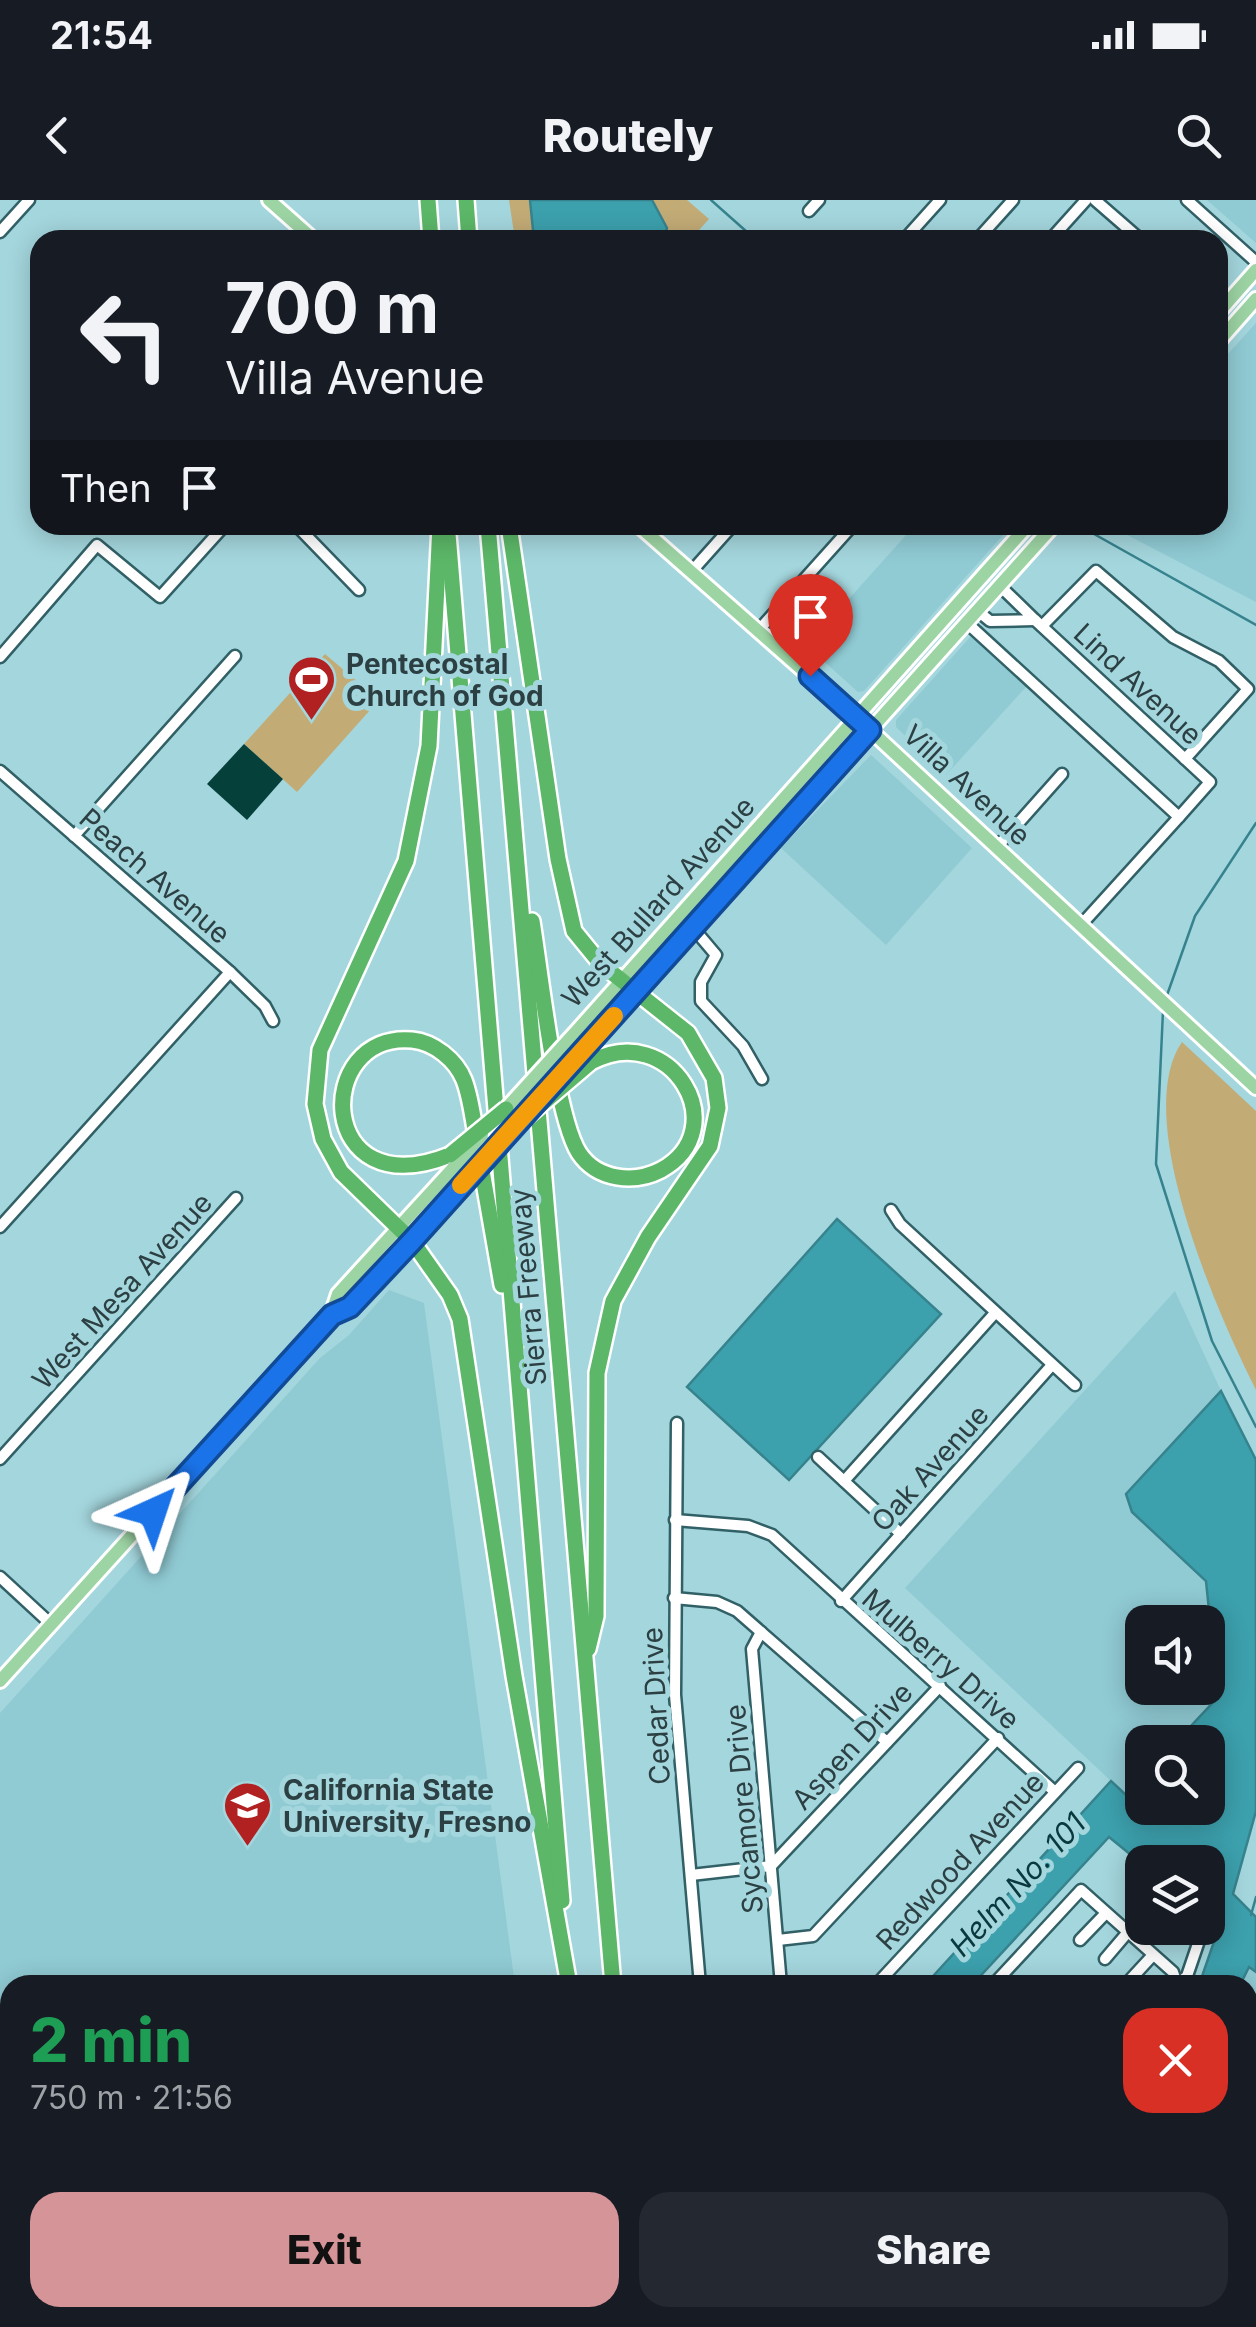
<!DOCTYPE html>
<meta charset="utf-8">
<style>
:root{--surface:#171b24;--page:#242831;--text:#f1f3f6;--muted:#9ea1a6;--accent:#d59497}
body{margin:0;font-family:Inter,sans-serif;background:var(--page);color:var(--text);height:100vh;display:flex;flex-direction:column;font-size:38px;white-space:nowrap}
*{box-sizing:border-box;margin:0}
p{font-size:32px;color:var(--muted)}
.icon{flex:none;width:55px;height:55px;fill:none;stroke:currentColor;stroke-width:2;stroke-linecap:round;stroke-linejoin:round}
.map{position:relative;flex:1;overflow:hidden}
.details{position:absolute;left:0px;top:1775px;width:1258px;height:352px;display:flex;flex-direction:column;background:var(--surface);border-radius:30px 30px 0 0;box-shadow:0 5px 25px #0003}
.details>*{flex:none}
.hud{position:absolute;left:30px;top:30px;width:1198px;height:305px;border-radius:30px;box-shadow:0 5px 25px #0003;background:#171b24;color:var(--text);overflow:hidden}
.fabs{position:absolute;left:1125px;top:1405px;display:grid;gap:20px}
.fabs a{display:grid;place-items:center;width:100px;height:100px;border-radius:20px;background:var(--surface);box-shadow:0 5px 25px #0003;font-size:50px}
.pin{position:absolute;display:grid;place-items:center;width:85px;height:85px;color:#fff;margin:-102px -42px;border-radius:50% 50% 50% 0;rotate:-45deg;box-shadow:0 0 10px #0007}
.pin .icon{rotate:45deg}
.me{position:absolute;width:110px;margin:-55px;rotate:42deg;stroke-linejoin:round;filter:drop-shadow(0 0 8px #0008)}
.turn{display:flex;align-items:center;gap:35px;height:210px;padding:0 30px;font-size:45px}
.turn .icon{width:130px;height:130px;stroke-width:2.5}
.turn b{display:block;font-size:70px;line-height:85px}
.then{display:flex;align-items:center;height:95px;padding:0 30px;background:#0003;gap:20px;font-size:38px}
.round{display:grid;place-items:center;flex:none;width:105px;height:105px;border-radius:30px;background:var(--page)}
.overview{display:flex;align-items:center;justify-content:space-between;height:170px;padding:0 30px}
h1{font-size:60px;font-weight:800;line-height:75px;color:#1e9e55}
.button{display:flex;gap:20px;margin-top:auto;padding:20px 30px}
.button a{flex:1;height:115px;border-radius:30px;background:var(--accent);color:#111;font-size:40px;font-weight:800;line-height:115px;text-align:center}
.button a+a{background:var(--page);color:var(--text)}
.status{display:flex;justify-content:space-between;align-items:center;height:70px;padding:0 50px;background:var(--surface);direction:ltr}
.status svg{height:28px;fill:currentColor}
header{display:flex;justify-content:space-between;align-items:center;height:130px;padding:0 30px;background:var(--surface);font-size:45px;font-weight:800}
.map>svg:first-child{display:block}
.built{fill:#90cad3;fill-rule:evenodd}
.green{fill:#c3ab76}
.water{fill:#3ca0ad;stroke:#37838d;stroke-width:2.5}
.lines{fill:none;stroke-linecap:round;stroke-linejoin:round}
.stream{stroke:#37838d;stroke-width:2.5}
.building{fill:#06403b}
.minor-casing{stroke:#316066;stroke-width:15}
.major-casing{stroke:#fff;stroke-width:18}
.highway-casing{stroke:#fff;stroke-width:20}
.minor{stroke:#fff;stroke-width:10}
.major{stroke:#9dd4a4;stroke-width:12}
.highway{stroke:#5cb768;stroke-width:15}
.major-bridge-casing{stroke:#fff;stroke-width:18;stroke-linecap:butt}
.highway-bridge-casing{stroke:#fff;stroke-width:20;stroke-linecap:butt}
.major-bridge{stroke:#9dd4a4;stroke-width:12}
.highway-bridge{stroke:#5cb768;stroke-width:15}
.route-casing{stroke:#114b97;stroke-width:25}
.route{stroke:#1a73e8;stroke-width:18}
.slow{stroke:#f59e0b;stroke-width:18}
.labels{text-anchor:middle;stroke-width:10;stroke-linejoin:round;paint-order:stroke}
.poi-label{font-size:28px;font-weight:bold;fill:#2c4043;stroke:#a4d6dd;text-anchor:start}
.street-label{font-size:28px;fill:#2c4043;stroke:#a4d6dd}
.water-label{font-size:30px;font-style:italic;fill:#09393e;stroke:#a4d6dd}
</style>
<div class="status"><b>21:54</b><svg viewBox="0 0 49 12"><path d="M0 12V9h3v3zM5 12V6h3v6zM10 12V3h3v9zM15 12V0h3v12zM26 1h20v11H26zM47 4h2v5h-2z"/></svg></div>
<header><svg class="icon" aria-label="back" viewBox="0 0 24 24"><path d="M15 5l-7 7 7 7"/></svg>Routely<svg class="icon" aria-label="search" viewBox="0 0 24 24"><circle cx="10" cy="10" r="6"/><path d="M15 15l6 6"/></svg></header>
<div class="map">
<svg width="1256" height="2127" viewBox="0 0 1256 2127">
<rect width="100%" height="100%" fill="#a4d6dd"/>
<g class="built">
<polygon points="1208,0 1256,0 1256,43 1207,0"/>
<polygon points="1256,123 1256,402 1108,325 1218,325 1218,165"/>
<polygon points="915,325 1012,325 864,491 858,492 807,446"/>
<polygon points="981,425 1036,476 946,575 896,527 896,520"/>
<polygon points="871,555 972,648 886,745 781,648"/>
<polygon points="389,1090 424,1103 515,1785 10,1785 10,2118 258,2118 250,2127 0,2127 0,1513 320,1158 349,1135"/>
<path d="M1175,1091L1221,1191L1126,1294L1132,1312L1206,1380L1218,1497L1176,1542H1142V1579L1127,1596L905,1388ZM1142,1422H1208V1488H1142Z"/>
<polygon points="1250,1766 1256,1772 1256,1880 1248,1890 1248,1785 1240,1785"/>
<polygon points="320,2118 553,2118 554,2127 331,2127"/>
</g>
<g class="green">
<polygon points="509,0 687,0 709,19 690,40 515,40"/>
<polygon points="325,454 379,500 297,592 244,544"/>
<path d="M1182,842L1256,911V1190C1219,1117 1130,917 1182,842Z"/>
</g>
<g class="water">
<polygon points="530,0 652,0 667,28 663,40 534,40"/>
<polygon points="837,1019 941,1114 789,1280 687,1187"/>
<polygon points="1221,1191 1256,1260 1256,1611 1233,1694 1256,1717 1256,1772 1249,1767 1240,1785 1199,1785 1217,1733 1208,1724 1208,1662 1142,1664 1109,1637 972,1785 925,1785 1111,1581 1127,1596 1142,1579 1142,1608 1208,1608 1208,1542 1176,1542 1218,1497 1206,1381 1132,1312 1126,1294"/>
</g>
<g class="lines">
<g class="stream">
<polyline points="711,0 756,40"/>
<polyline points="1078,325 1256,425"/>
<polyline points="1166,798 1195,716 1256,623"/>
<polyline points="1163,811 1156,964 1212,1141 1256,1227"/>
<polyline points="1251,1715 1256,1697"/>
<polyline points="1109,2127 1112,2118"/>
</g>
</g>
<polygon class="building" points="244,544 283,579 247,620 207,584"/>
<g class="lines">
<defs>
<g id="minor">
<polyline points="1095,0 1141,40"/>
<polyline points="1187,0 1256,62"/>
<polyline points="809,11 819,0"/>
<polyline points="0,32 29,0"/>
<polyline points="904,40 940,0"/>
<polyline points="977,40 1013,0"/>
<polyline points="1050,40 1086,0"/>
<polyline points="296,325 359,390"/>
<polyline points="691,372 733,325"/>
<polyline points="979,412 990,421 1035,420 1001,387"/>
<polyline points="1035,420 1210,582 1179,617"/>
<polyline points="967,423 1179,617 1081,725"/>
<polyline points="1042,426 1096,371 1173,437 1219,461 1248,489 1185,559"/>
<polyline points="758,431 853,325"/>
<polyline points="0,457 97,345 160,397 225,325"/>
<polyline points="0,571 230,772 265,806 273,821"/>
<polyline points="74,636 235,456"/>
<polyline points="997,647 1062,574"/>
<polyline points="694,729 716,755 701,782 701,801 743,846 762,879"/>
<polyline points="891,1010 900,1024 1075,1185"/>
<polyline points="0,1027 230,772"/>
<polyline points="677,1223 675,1495 700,1785"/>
<polyline points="818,1257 901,1334"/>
<polyline points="0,1259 236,998"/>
<polyline points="844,1281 995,1113"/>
<polyline points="675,1320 748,1326 772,1335 1055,1592"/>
<polyline points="0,1377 52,1425"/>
<polyline points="674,1398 717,1402 737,1411 887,1542"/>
<polyline points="841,1401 1052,1165"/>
<polyline points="761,1432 752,1449 781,1785"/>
<polyline points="691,1675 771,1666 940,1486"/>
<polyline points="778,1740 813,1736 998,1538"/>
<polyline points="1080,1740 1106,1713"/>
<polyline points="1105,1759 1128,1732"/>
<polyline points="1129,1781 1153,1755"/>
<polyline points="876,1785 1078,1568"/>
<polyline points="993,1785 1081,1690 1173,1772 1177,1784"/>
<polyline points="1176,1785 1187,1776 1203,1729"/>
<polyline points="1248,2016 1256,2024"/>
<polyline points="859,2118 870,2127"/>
</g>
<g id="major">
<polyline points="269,0 314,40"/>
<polyline points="1218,113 1256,70"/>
<polyline points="1218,142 1256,99"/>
<polyline points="638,325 856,517 1256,888"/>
<polyline points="581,826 1028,325"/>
<polyline points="584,849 1054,325"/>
<polyline points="331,1115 338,1094 454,967"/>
<polyline points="0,1481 331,1115 351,1107 457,989"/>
<polyline points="1248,1911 1256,1902"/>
<polyline points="1054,2127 1063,2118"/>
</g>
<g id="highway">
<polyline points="428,0 431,40"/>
<polyline points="466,0 469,40"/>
<polyline points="440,325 429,546 406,661 320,850 315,904 323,939 341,972 412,1041 450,1095 460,1119 514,1476 569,1785"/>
<polyline points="488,325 613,1785"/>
<polyline points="509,325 558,659 574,731 601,764 688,833 714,878 718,908 710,946 648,1037 613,1101 597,1173 596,1416 588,1449"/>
<polyline points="448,334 562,1701"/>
<path d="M532,721C540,771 556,917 579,953C597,980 634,984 661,970C736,929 671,819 591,862"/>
<path d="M450,955C315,1009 313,831 412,840C434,842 456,860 464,880C472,901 474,927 478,948C486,994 494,1039 502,1085"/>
<polyline points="601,2118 602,2127"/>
<polyline points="641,2118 642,2127"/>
</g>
</defs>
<use href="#minor" class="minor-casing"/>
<use href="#major" class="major-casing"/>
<use href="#highway" class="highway-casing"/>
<use href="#minor" class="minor"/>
<use href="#major" class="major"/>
<use href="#highway" class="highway"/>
<defs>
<g id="major-bridge">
<polyline points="540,898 584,849"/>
<polyline points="502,913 581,826"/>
<polyline points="454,967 482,935"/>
<polyline points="457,989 516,924"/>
</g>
<g id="highway-bridge">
<polyline points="510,931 591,862"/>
<polyline points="450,955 506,909"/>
</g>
</defs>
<use href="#major-bridge" class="major-bridge-casing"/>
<use href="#highway-bridge" class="highway-bridge-casing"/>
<use href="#major-bridge" class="major-bridge"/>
<use href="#highway-bridge" class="highway-bridge"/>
</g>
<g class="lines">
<defs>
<polyline id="route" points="153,1312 332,1115 350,1107 412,1041 870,530 810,476"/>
</defs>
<use href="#route" class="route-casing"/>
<use href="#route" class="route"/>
<polyline class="slow" points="461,985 614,816"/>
</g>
<defs>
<symbol id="stadium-pin" viewBox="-11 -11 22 30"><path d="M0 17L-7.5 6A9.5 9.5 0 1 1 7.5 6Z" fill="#b22122" stroke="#a4d6dd"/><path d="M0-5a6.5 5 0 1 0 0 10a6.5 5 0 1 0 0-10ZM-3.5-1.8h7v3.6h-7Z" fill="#fff"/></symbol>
<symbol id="university-pin" viewBox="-11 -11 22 30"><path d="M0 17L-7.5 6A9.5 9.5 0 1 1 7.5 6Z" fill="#b22122" stroke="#a4d6dd"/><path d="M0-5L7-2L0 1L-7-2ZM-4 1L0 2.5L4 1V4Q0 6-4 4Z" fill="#fff"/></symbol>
</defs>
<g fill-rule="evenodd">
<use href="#stadium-pin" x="284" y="452" width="55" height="75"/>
<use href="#university-pin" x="220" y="1578" width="55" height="75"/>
</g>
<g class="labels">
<g class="poi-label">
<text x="346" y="474">Pentecostal<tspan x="346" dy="32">Church of God</tspan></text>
<text x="283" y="1600">California State<tspan x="283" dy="32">University, Fresno</tspan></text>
</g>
<g class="street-label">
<text transform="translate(1138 484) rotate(43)" y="10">Lind Avenue</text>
<text transform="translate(967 585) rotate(43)" y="10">Villa Avenue</text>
<text transform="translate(155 676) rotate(41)" y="10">Peach Avenue</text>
<text transform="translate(658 702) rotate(-48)" y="10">West Bullard Avenue</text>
<text transform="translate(528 1087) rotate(-95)" y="10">Sierra Freeway</text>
<text transform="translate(122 1091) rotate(-48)" y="10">West Mesa Avenue</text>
<text transform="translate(930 1268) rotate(-48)" y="10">Oak Avenue</text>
<text transform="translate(941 1459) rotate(41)" y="10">Mulberry Drive</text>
<text transform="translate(656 1506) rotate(-93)" y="10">Cedar Drive</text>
<text transform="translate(852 1546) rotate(-47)" y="10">Aspen Drive</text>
<text transform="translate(744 1609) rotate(-95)" y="10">Sycamore Drive</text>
<text transform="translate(960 1661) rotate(-47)" y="10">Redwood Avenue</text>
</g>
<g class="water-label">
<text transform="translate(1018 1685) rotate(-47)" y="10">Helm No. 101</text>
</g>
</g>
</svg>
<div class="fabs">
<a><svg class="icon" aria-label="sound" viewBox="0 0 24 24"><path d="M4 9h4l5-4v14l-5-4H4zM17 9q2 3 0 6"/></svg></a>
<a><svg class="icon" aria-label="search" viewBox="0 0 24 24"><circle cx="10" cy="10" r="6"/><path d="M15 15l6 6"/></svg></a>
<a><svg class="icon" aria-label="layers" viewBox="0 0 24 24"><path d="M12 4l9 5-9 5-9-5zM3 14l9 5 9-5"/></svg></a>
</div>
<div class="pin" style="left:810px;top:476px;background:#d93025"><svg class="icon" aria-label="arrive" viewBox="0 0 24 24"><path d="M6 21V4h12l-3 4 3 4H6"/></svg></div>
<svg class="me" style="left:153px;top:1312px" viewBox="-20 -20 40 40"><path d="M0-17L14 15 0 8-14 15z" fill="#1a73e8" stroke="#fff" stroke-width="4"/></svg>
<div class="hud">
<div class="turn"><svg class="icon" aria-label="left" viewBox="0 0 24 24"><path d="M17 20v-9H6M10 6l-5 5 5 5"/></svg><div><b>700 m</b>Villa Avenue</div></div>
<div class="then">Then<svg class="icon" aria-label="arrive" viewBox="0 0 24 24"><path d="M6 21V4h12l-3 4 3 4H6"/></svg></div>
</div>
<section class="details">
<div class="overview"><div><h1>2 min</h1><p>750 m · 21:56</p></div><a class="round" style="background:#d93025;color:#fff"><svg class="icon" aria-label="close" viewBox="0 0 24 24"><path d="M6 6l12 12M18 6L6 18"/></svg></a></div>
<div class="button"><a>Exit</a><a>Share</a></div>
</section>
</div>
